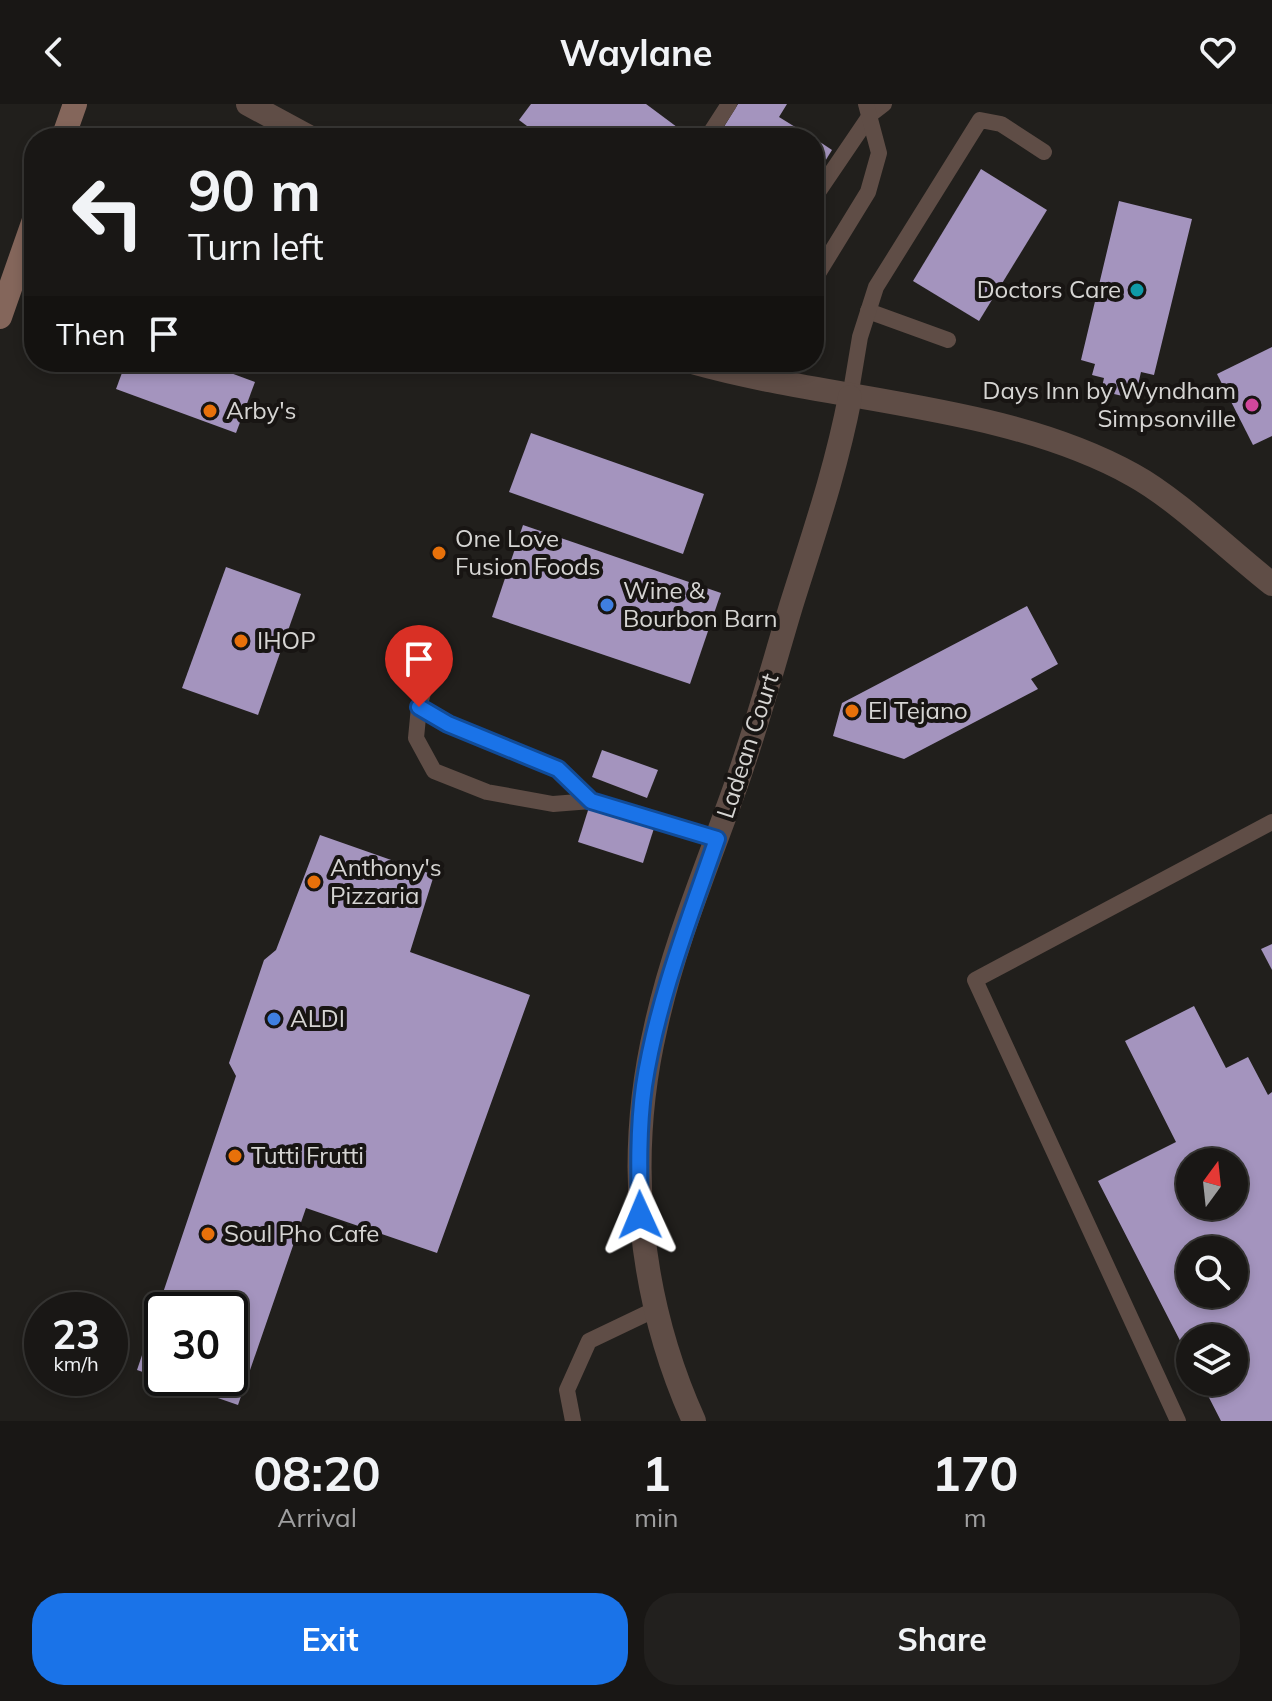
<!DOCTYPE html>
<style>
:root{--surface:#191715;--page:#22201e;--text:#f1f3f6;--muted:#9f9fa0;--line:#373634;--accent:#1a73e8}
body{margin:0;font-family:Mulish,sans-serif;background:var(--page);color:var(--text);height:100vh;display:flex;flex-direction:column;font-size:30px;white-space:nowrap}
*{box-sizing:border-box;margin:0}
p{font-size:26px;color:var(--muted)}
.icon{flex:none;width:44px;height:44px;fill:none;stroke:currentColor;stroke-width:2;stroke-linecap:round;stroke-linejoin:round}
.map{position:relative;height:1317px;overflow:hidden}
.side{display:flex;flex-direction:column;background:var(--surface);flex:1}
.side>*{flex:none}
.guide{position:absolute;left:24px;top:24px;width:800px;height:244px;border-radius:32px;box-shadow:0 4px 12px #0003,0 0 0 2px var(--line);background:#191715;color:var(--text);overflow:hidden}
.needle{width:52px;rotate:15deg}
.tools{position:absolute;left:1176px;top:1044px;display:grid;gap:16px}
.tools a{display:grid;place-items:center;width:72px;height:72px;border-radius:50%;background:var(--surface);box-shadow:0 4px 12px #0003,0 0 0 2px var(--line);font-size:40px}
.speed{position:absolute;left:24px;top:1188px;display:flex;gap:16px;font-size:40px;font-weight:700;text-align:center}
.speed>*{display:grid;place-content:center;width:104px;height:104px;border-radius:50%;background:var(--surface);box-shadow:0 4px 12px #0003,0 0 0 2px var(--line);line-height:1}
.speed small{font-size:20px;font-weight:400}
.speed .limit{border:4px solid #111;border-radius:12px;background:#fff;color:#111}
.pin{position:absolute;display:grid;place-items:center;width:68px;height:68px;color:#fff;margin:-82px -34px;border-radius:50% 50% 50% 0;rotate:-45deg;box-shadow:0 0 8px #0007}
.pin .icon{rotate:45deg}
.me{position:absolute;width:88px;margin:-44px;rotate:359deg;stroke-linejoin:round;filter:drop-shadow(0 0 6px #0008)}
.turn{display:flex;align-items:center;gap:28px;height:168px;padding:0 32px;font-size:36px}
.turn .icon{width:104px;height:104px;stroke-width:2.5}
.turn b{display:block;font-size:56px;line-height:68px}
.then{display:flex;align-items:center;height:76px;padding:0 32px;background:#0003;gap:16px;font-size:30px}
.eta{display:flex;justify-content:space-evenly;align-items:center;height:136px;text-align:center}
.eta b{font-size:48px;font-weight:700;line-height:56px}
.button{display:flex;gap:16px;margin-top:auto;padding:16px 32px}
.button a{flex:1;height:92px;border-radius:32px;background:var(--accent);color:#fff;font-size:32px;font-weight:700;line-height:92px;text-align:center}
.button a+a{background:var(--page);color:var(--text)}
header{display:flex;justify-content:space-between;align-items:center;height:104px;padding:0 32px;background:var(--surface);font-size:36px;font-weight:700}
.map>svg:first-child{display:block}
.building{fill:#a494be;fill-rule:evenodd}
.lines{fill:none;stroke-linecap:round;stroke-linejoin:round}
.lane{stroke:#5f4d46;stroke-width:16}
.street{stroke:#5f4d46;stroke-width:24}
.secondary{stroke:#84665b;stroke-width:24}
.route-casing{stroke:#114b97;stroke-width:20}
.route{stroke:#1a73e8;stroke-width:14}
.culture-dot{fill:#0f9aa8;stroke:#181513;stroke-width:3}
.hotel-dot{fill:#d1479c;stroke:#181513;stroke-width:3}
.food-dot{fill:#e8710a;stroke:#181513;stroke-width:3}
.shop-dot{fill:#3f7fe0;stroke:#181513;stroke-width:3}
.labels{text-anchor:middle;stroke-width:8;stroke-linejoin:round;paint-order:stroke}
.poi-label{font-size:24px;fill:#d6d5d3;stroke:#181513;text-anchor:start}
.street-label{font-size:24px;fill:#d6d5d3;stroke:#181513}
</style>
<header><svg class="icon" aria-label="back" viewBox="0 0 24 24"><path d="M15 5l-7 7 7 7"/></svg>Waylane<svg class="icon" aria-label="heart" viewBox="0 0 24 24"><path d="M12 20l-8-8c-3-5 5-10 8-4 3-6 11-1 8 4z"/></svg></header>
<div class="map">
<svg width="1272" height="1317" viewBox="0 0 1272 1317">
<rect width="100%" height="100%" fill="#211f1c"/>
<g class="building">
<polygon points="531,0 646,0 685,29 681,34 543,34 519,16"/>
<polygon points="738,0 787,0 779,13 813,34 717,34"/>
<polygon points="814,34 832,46 814,75"/>
<polygon points="981,65 1047,106 979,217 913,177"/>
<polygon points="1119,97 1192,115 1154,271 1141,268 1138,281 1130,280 1127,293 1101,287 1104,274 1092,271 1095,260 1081,256"/>
<polygon points="1272,243 1272,332 1253,341 1217,270"/>
<polygon points="126,258 201,258 255,278 236,329 116,285"/>
<polygon points="531,329 704,390 683,450 509,388"/>
<polygon points="523,421 721,489 690,580 492,513"/>
<polygon points="226,463 301,490 258,611 182,584"/>
<polygon points="1027,502 1058,560 1031,575 1038,585 904,655 833,632 842,599"/>
<polygon points="602,646 658,666 647,694 592,673"/>
<polygon points="590,700 655,721 643,759 578,738"/>
<path d="M320,731L434,771L410,848L530,891L437,1149L306,1104L238,1301L137,1266L236,972L229,959L264,856L276,846ZM162,1206H230V1274H162Z"/>
<polygon points="1272,840 1272,866 1261,845"/>
<path d="M1194,902L1226,964L1248,953L1268,991L1272,988V1317H1221L1201,1278H1234V1234H1190V1256L1098,1077L1176,1038L1125,937ZM1190,1058H1234V1102H1190ZM1190,1146H1234V1190H1190Z"/>
</g>
<g class="lines">
<g class="lane">
<polyline points="707,34 729,0"/>
<polyline points="814,94 871,10 884,0"/>
<polyline points="814,176 868,88 879,49 866,0"/>
<polyline points="868,207 948,236"/>
<polyline points="850,293 860,233 876,183 980,16 1001,20 1044,48"/>
<polyline points="437,539 419,603 416,634 434,667 487,688 553,700 591,697 717,735"/>
<polyline points="419,603 448,620 558,665 591,697"/>
<polyline points="573,1317 567,1286 589,1237 656,1205"/>
<polyline points="1178,1317 975,876 1272,718"/>
</g>
<g class="street">
<polyline points="248,0 311,34"/>
<path d="M692,258C833,298 1006,300 1133,371C1177,395 1231,448 1272,480"/>
<path d="M694,1317C638,1193 625,1054 656,922C674,840 708,760 736,681C757,622 773,562 791,502C813,432 836,366 850,293"/>
</g>
<g class="secondary">
<polyline points="63,34 75,0"/>
<polyline points="0,213 34,116"/>
</g>
</g>
<g class="lines">
<defs>
<path id="route" d="M419,603L448,620L558,665L591,697L717,735C689,816 657,897 644,982C638,1025 639,1068 640,1111"/>
</defs>
<use href="#route" class="route-casing"/>
<use href="#route" class="route"/>
</g>
<circle class="culture-dot" cx="1137" cy="186" r="8"/>
<circle class="hotel-dot" cx="1252" cy="301" r="8"/>
<g class="food-dot">
<circle cx="210" cy="307" r="8"/>
<circle cx="439" cy="449" r="8"/>
<circle cx="241" cy="537" r="8"/>
<circle cx="852" cy="607" r="8"/>
<circle cx="314" cy="778" r="8"/>
<circle cx="235" cy="1052" r="8"/>
<circle cx="208" cy="1130" r="8"/>
</g>
<g class="shop-dot">
<circle cx="607" cy="501" r="8"/>
<circle cx="274" cy="915" r="8"/>
</g>
<g class="labels">
<g class="poi-label">
<text x="1121" y="194" text-anchor="end">Doctors Care</text>
<text x="1236" y="295" text-anchor="end">Days Inn by Wyndham<tspan x="1236" dy="28">Simpsonville</tspan></text>
<text x="226" y="315">Arby's</text>
<text x="455" y="443">One Love<tspan x="455" dy="28">Fusion Foods</tspan></text>
<text x="623" y="495">Wine &amp;<tspan x="623" dy="28">Bourbon Barn</tspan></text>
<text x="257" y="545">IHOP</text>
<text x="868" y="615">El Tejano</text>
<text x="330" y="772">Anthony's<tspan x="330" dy="28">Pizzaria</tspan></text>
<text x="290" y="923">ALDI</text>
<text x="251" y="1060">Tutti Frutti</text>
<text x="224" y="1138">Soul Pho Cafe</text>
</g>
<g class="street-label">
<text transform="translate(748 642) rotate(-72)" y="8">Ladean Court</text>
</g>
</g>
</svg>
<div class="tools">
<a><svg class="needle" viewBox="-14 -14 28 28"><path d="M0-13l5 13h-10z" fill="#e53935"/><path d="M0 13l5-13h-10z" fill="#9f9fa0"/></svg></a>
<a><svg class="icon" aria-label="search" viewBox="0 0 24 24"><circle cx="10" cy="10" r="6"/><path d="M15 15l6 6"/></svg></a>
<a><svg class="icon" aria-label="layers" viewBox="0 0 24 24"><path d="M12 4l9 5-9 5-9-5zM3 14l9 5 9-5"/></svg></a>
</div>
<div class="speed"><div>23<small>km/h</small></div><div class="limit">30</div></div>
<div class="pin" style="left:419px;top:603px;background:#d93025"><svg class="icon" aria-label="arrive" viewBox="0 0 24 24"><path d="M6 21V4h12l-3 4 3 4H6"/></svg></div>
<svg class="me" style="left:640px;top:1111px" viewBox="-20 -20 40 40"><path d="M0-17L14 15 0 8-14 15z" fill="#1a73e8" stroke="#fff" stroke-width="4"/></svg>
<div class="guide">
<div class="turn"><svg class="icon" aria-label="left" viewBox="0 0 24 24"><path d="M17 20v-9H6M10 6l-5 5 5 5"/></svg><div><b>90 m</b>Turn left</div></div>
<div class="then">Then<svg class="icon" aria-label="arrive" viewBox="0 0 24 24"><path d="M6 21V4h12l-3 4 3 4H6"/></svg></div>
</div>
</div>
<section class="side">
<div class="eta">
<div><b>08:20</b><p>Arrival</p></div>
<div><b>1</b><p>min</p></div>
<div><b>170</b><p>m</p></div>
</div>
<div class="button"><a>Exit</a><a>Share</a></div>
</section>
